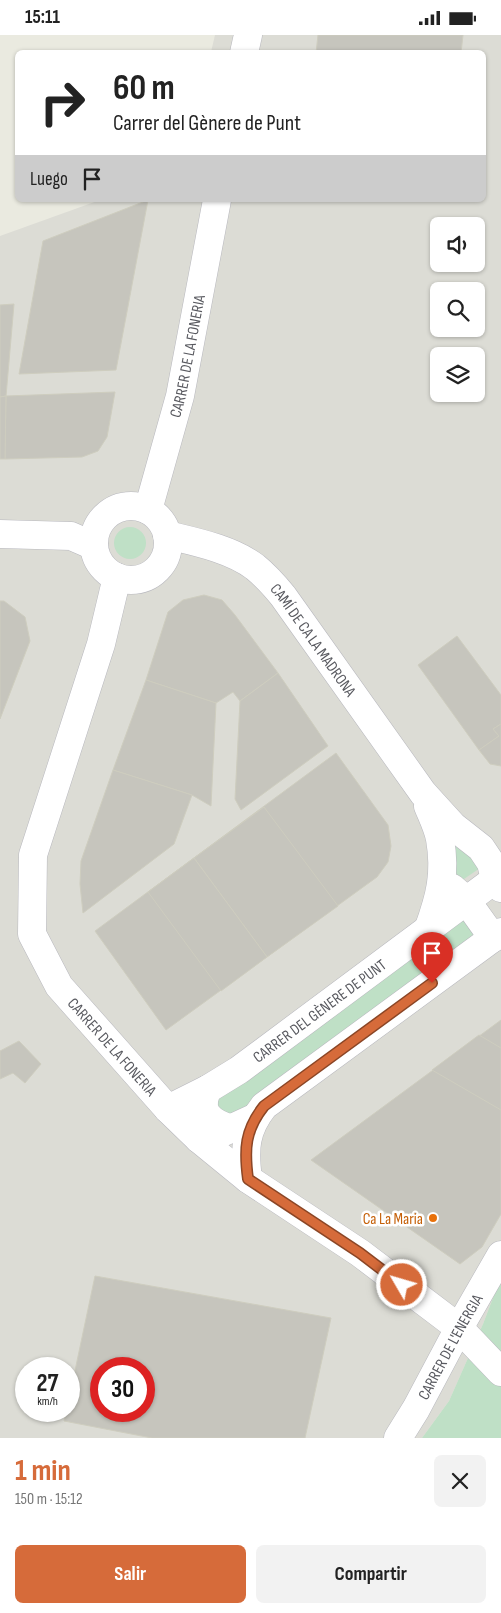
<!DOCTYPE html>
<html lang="es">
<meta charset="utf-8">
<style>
:root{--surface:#fff;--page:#f2f2f2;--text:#222;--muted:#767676;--accent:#d66b3a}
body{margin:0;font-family:"Sofia Sans Condensed",sans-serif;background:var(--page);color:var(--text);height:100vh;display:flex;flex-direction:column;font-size:19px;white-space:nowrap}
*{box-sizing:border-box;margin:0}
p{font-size:16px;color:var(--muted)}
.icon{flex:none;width:28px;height:28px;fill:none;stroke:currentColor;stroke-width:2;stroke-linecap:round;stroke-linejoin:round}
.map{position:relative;height:1403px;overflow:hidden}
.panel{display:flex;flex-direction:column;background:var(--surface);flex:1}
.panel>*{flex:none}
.top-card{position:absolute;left:15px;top:15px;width:471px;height:152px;border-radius:8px;box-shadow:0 1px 4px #0004;background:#fff;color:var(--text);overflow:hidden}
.controls{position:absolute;left:430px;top:182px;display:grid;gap:10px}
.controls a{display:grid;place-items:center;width:55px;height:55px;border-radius:8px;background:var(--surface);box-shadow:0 1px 4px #0004;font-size:25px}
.speed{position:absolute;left:15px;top:1322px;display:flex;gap:10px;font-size:25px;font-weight:700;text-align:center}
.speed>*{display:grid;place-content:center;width:65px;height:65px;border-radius:50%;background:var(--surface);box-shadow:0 1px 4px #0004;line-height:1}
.speed small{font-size:12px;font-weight:400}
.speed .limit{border:8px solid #d22;background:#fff;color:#111}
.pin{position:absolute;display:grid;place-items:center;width:42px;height:42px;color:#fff;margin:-51px -21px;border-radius:50% 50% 50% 0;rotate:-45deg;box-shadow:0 0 5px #0007}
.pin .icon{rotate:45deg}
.me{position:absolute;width:55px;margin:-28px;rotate:308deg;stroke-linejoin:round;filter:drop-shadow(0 0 4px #0008)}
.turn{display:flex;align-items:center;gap:18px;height:105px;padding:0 15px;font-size:22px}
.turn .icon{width:65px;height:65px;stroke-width:2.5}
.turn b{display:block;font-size:35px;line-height:42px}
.then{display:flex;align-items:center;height:48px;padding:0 15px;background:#0003;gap:10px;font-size:19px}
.round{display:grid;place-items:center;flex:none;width:52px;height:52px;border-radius:8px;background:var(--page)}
.head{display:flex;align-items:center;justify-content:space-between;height:85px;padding:0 15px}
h1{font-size:30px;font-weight:700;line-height:38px;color:var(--accent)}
.button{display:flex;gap:10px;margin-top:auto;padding:10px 15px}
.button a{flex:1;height:58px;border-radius:8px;background:var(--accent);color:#fff;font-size:20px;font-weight:700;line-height:58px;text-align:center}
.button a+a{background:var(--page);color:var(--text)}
.status{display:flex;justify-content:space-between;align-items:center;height:35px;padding:0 25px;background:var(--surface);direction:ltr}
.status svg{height:14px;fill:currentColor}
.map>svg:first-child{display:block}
.industrial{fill:#dcdcd5;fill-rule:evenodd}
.green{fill:#bfe0c6}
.building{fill:#c6c5bd;stroke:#cecdbf;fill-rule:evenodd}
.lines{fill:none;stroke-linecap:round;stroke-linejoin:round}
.minor-casing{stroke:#b8b8be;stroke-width:29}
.minor{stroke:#fff;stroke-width:28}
.route-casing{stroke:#8b4626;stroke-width:12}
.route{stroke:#d66b3a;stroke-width:9}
.food-dot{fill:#e8710a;stroke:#fff;stroke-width:2}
.labels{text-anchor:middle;stroke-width:5;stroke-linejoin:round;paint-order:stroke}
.street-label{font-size:16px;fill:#595a60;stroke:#fff}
.food-label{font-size:16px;fill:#c56008;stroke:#fff;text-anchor:end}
</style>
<div class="status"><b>15:11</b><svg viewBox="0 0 49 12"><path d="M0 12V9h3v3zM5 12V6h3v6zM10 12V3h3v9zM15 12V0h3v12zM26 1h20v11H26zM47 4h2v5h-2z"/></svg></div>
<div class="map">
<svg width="501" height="1403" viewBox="0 0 501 1403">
<rect width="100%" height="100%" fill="#eaeae0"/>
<path class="industrial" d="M215,0H501V1242L483,1289L449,1366L422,1403H0V201L100,165H484V18L211,17ZM439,191H476V229H439ZM439,256H476V294H439ZM439,321H476V359H439ZM26,1334H69V1376H26ZM101,1334H144V1376H101Z"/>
<g class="green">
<circle cx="130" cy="508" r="16"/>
<polygon points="447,802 483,831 461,846 446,823"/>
<polygon points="466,881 479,901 238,1078 230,1082 215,1074 219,1060"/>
<polygon points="501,1242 501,1403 422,1403 449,1366 483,1289"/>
</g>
<g class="building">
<polygon points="318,0 463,0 461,18 316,18"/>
<polygon points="148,165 116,335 19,339 43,206"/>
<polygon points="14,269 6,361 0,362 0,270"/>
<polygon points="115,357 107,402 98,416 82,422 5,424 6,361"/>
<polygon points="6,361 5,424 0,424 0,362"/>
<polygon points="204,560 222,565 235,580 278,638 240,666 233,657 216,668 146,645 168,577 183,565"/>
<polygon points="0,566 4,566 25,582 30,606 0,684"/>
<polygon points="457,601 501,660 501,689 493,694 499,701 479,715 418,630"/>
<polygon points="278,638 328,711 241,775 235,764 240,666"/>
<polygon points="146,645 216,668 211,771 192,760 113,735"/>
<polygon points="501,689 501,731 490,729 479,715 499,701 493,694"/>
<polygon points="336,718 388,790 391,811 388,827 377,842 166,995 95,896"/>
<polygon points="113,735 192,760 174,809 83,878 80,849 81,826"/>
<polygon points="264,772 338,871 267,922 194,823"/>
<polygon points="194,823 267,922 221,956 148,857"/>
<polygon points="501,985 501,1179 482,1212 460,1229 311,1125"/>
<polygon points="479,1000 501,1013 501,1075 432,1035"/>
<polygon points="19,1006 41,1029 25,1048 13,1038 0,1044 0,1016"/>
<path d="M95,1241L331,1283L305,1403H152L64,1386L66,1376H69V1364ZM101,1334H144V1376H101Z"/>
</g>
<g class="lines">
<defs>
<g id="minor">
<polyline points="244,18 248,0"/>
<circle cx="131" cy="508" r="37"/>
<path id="s1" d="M148,475L180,361L217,165"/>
<polyline points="0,499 71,501 94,511"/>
<path id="s2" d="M167,500C196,507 231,514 255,532C266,541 274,550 283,561L423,758L453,791L481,813L491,828L495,844L501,853"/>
<path id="s3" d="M117,542L101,609L33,820L32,899L59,951L168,1074L199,1104L248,1144L360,1218L459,1293L501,1337"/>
<path d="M428,771C432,781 438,793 440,804C446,839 440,862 428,895"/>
<polyline points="452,853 466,865 493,903"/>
<path d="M208,1054C196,1077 211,1088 232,1094"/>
<path id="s4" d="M168,1074L208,1054L239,1035L501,840"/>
<polyline points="199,1104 215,1101 254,1083"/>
<path d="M248,1144C244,1114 245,1095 264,1071L501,897"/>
<path id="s5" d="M398,1403L416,1374L459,1293L501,1220"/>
</g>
</defs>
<use href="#minor" class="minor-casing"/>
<use href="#minor" class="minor"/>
</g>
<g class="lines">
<defs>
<path id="route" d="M402,1250L360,1218L248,1144C244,1114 245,1095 264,1071L432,948"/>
</defs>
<use href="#route" class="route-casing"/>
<use href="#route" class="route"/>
</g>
<circle class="food-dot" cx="433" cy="1183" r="5"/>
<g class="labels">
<g class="street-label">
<text dy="6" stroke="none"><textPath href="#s1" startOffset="159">CARRER DE LA FONERIA</textPath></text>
<text dy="6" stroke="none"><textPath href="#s2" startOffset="188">CAMÍ DE CA LA MADRONA</textPath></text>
<text dy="6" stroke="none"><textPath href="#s4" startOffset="181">CARRER DEL GÈNERE DE PUNT</textPath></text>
<text dy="6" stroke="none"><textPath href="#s3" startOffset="509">CARRER DE LA FONERIA</textPath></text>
<text dy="6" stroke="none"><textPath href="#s5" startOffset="105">CARRER DE L'ENERGIA</textPath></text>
</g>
<g class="food-label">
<text x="423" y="1189">Ca La Maria</text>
</g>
</g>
</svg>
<div class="controls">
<a><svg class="icon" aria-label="sound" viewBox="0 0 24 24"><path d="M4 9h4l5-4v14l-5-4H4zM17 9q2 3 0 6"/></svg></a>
<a><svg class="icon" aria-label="search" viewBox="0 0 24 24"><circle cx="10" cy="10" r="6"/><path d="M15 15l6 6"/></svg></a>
<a><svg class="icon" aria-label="layers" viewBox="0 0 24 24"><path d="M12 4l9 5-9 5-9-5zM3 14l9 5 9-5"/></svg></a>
</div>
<div class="speed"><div>27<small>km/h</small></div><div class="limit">30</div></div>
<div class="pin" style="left:432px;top:948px;background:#d93025"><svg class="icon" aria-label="arrive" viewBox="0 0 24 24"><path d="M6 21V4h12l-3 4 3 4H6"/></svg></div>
<svg class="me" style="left:402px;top:1250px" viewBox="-20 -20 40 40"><circle r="17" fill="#d66b3a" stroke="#fff" stroke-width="3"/><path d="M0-11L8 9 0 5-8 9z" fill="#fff"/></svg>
<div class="top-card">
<div class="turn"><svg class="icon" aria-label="right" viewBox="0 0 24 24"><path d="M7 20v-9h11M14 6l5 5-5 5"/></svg><div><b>60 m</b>Carrer del Gènere de Punt</div></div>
<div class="then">Luego<svg class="icon" aria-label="arrive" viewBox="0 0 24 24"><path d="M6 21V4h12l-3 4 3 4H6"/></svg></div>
</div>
</div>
<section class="panel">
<div class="head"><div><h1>1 min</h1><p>150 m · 15:12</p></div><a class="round"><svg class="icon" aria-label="close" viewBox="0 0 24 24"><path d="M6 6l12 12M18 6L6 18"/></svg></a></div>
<div class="button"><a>Salir</a><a>Compartir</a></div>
</section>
